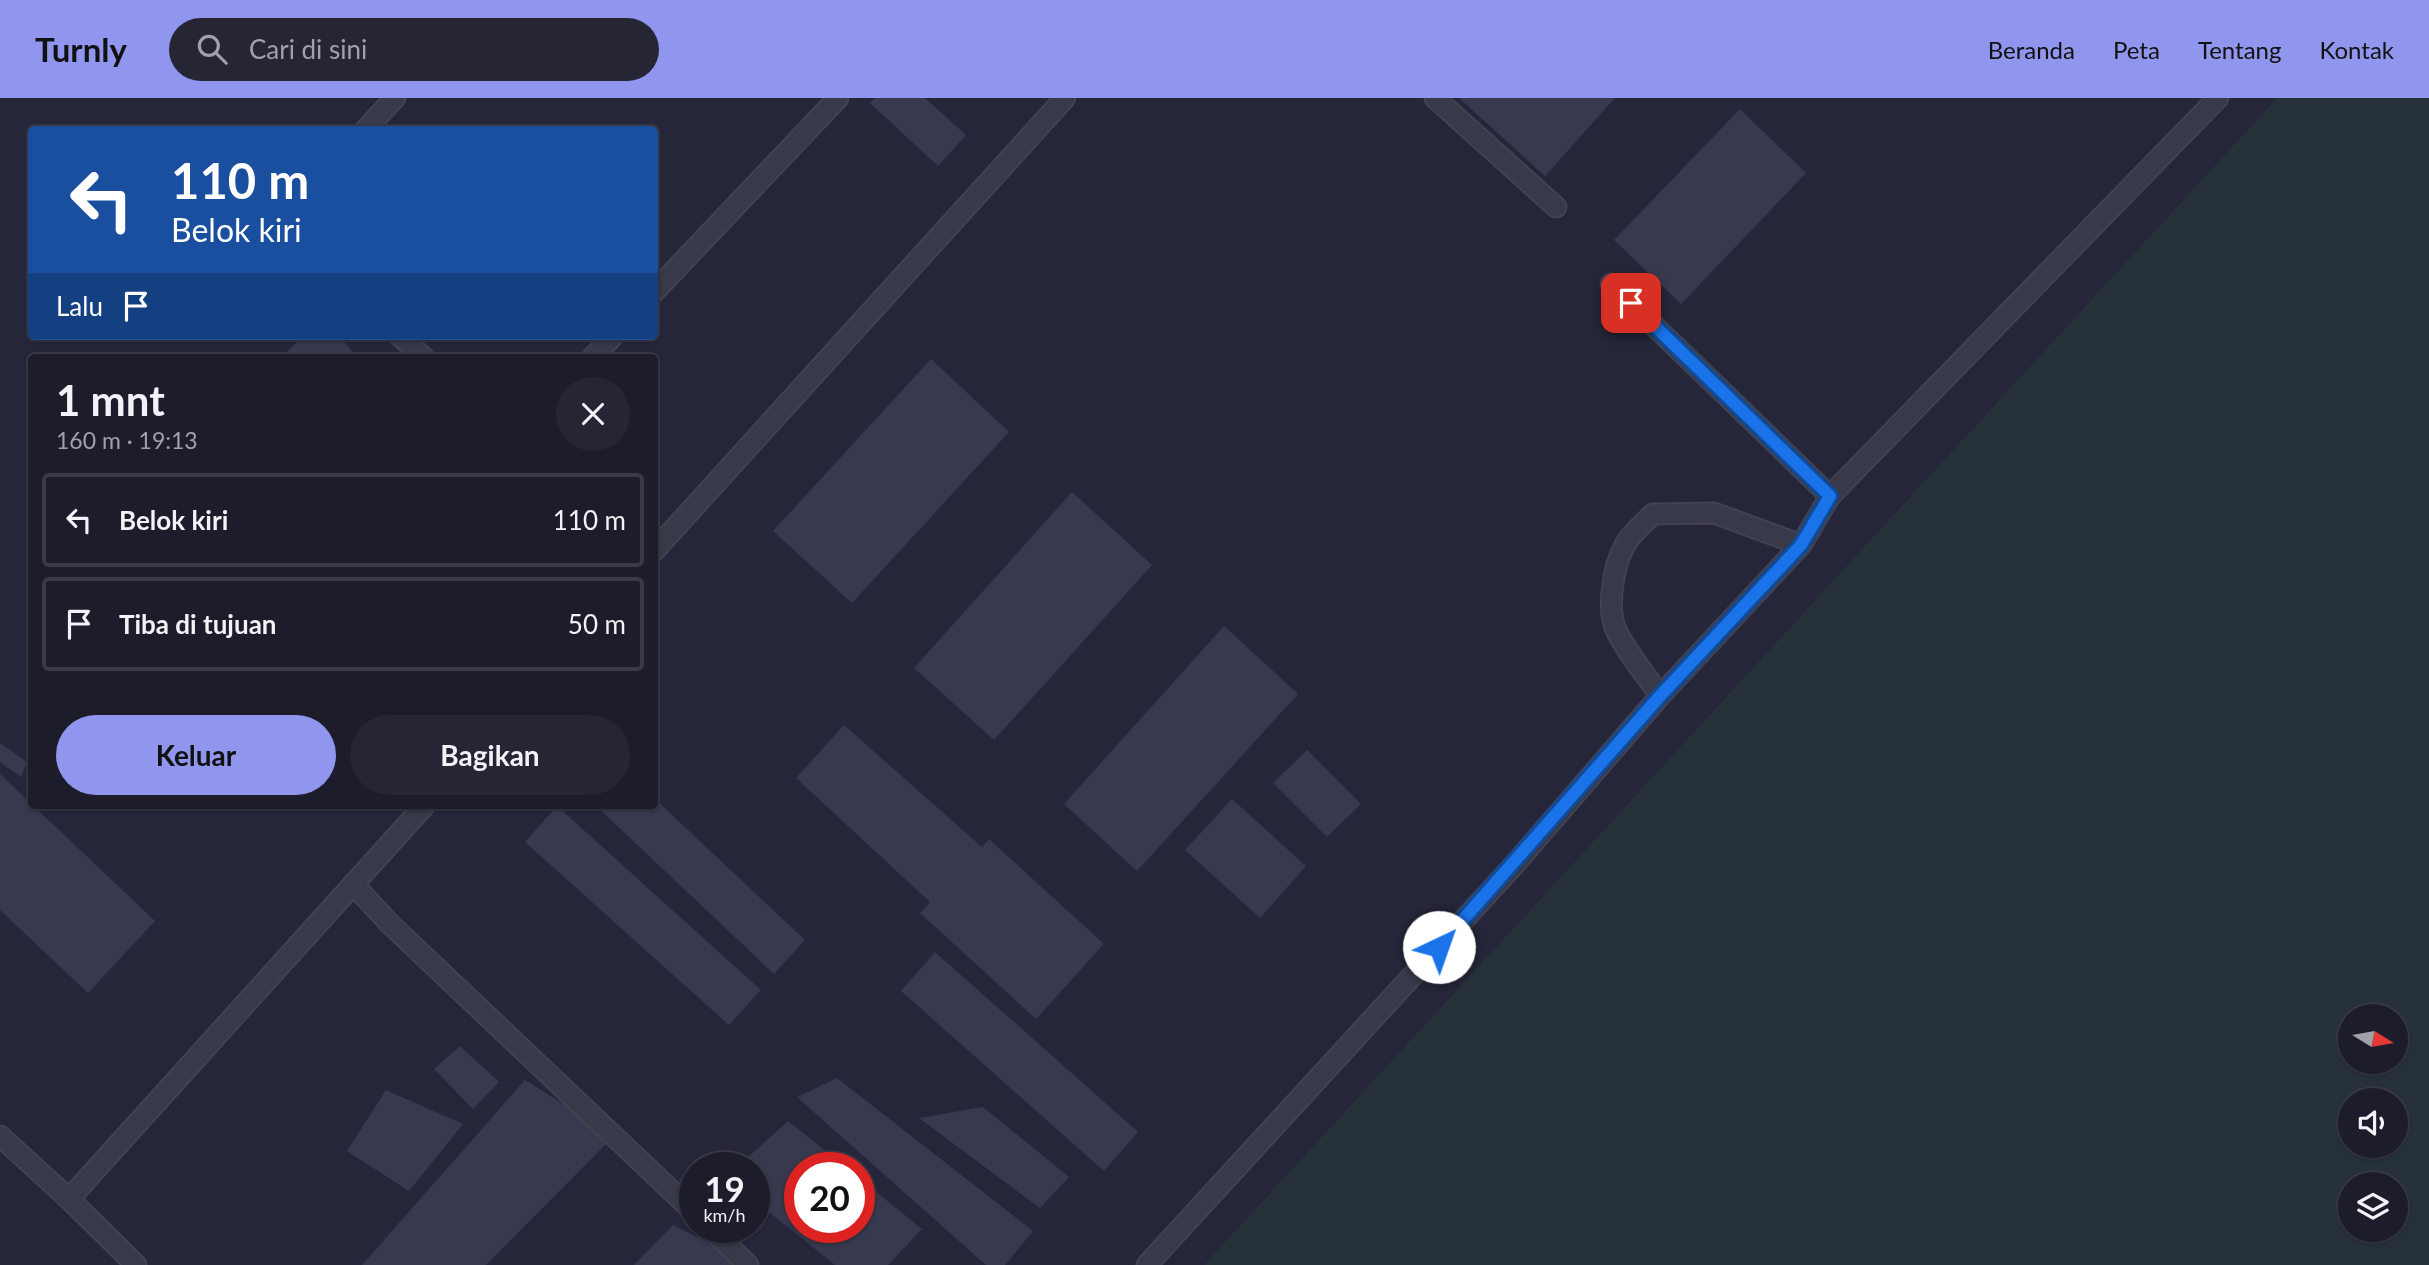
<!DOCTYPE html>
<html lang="id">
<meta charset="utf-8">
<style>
:root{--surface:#1c1c2b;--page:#252533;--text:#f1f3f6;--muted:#a0a1a9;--line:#3a3a47;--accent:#9095ed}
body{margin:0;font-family:Lato,sans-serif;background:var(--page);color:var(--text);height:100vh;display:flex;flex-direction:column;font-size:26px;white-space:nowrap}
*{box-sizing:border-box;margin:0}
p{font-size:23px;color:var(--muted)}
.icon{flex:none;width:38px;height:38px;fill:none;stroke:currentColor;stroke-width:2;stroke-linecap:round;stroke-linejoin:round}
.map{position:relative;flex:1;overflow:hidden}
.drawer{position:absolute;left:28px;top:256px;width:630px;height:455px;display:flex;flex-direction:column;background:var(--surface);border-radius:7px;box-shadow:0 2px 5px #0004,0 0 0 2px var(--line)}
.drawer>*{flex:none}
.hud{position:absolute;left:28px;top:28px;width:630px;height:214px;border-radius:7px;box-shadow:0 2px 5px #0004,0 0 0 2px var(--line);background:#1a4fa0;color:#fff;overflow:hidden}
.needle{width:46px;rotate:101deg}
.controls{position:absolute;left:2338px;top:906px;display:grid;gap:14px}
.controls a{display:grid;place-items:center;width:70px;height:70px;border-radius:50%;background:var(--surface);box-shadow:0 2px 5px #0004,0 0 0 2px var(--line);font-size:35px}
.speed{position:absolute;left:679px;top:1054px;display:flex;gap:14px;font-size:35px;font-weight:700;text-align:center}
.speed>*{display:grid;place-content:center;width:91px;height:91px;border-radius:50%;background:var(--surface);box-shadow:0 2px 5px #0004,0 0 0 2px var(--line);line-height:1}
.speed small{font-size:18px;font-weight:400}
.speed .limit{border:10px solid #d22;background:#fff;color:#111}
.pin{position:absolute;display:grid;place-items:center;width:60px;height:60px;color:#fff;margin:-30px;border-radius:14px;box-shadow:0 4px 10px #0006}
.me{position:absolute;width:77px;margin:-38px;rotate:42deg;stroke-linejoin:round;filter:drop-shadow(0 0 5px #0008)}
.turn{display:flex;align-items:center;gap:24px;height:147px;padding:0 28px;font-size:32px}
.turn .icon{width:91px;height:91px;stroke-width:2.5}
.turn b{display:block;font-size:49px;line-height:60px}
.then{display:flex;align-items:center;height:66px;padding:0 28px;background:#0003;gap:14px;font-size:26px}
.round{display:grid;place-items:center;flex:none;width:74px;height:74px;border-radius:37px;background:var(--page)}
.headline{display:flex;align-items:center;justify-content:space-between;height:119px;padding:0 28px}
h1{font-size:42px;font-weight:700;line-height:52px}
.action{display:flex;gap:14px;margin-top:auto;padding:14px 28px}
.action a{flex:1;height:80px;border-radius:42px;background:var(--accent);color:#111;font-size:28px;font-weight:700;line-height:80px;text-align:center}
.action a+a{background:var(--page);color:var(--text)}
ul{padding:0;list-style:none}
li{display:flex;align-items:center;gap:21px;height:94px;margin:0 14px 10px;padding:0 14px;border:4px solid var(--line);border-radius:7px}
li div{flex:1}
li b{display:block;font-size:26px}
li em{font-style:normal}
header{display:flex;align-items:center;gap:42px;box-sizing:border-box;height:98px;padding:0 35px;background:var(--accent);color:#111}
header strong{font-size:33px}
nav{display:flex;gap:38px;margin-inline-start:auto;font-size:24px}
.search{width:490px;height:63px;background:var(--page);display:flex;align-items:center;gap:18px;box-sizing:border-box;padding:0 24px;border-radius:38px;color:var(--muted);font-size:26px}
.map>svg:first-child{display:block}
.green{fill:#26313a;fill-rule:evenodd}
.building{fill:#37394f}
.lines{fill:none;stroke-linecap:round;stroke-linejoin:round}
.service-casing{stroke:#414252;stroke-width:23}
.service{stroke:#383949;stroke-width:19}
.route-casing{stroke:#114b97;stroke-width:18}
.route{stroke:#1a73e8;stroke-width:12}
</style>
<header>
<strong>Turnly</strong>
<div class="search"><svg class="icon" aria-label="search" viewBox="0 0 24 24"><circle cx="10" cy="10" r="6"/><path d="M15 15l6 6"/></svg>Cari di sini</div>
<nav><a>Beranda</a><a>Peta</a><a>Tentang</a><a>Kontak</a></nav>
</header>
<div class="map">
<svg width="2429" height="1167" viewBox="0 0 2429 1167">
<rect width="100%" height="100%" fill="#252639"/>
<path class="green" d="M2277,0H2429V1167H1204ZM2350,919H2396V964H2350ZM2350,1003H2396V1048H2350ZM2350,1087H2396V1132H2350Z"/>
<g class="building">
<polygon points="875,0 925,0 966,37 938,68 870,5"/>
<polygon points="1459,0 1615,0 1545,78"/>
<polygon points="1740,11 1806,75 1681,206 1614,142"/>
<polygon points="303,238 339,238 357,259 282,259"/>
<polygon points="931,261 1009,334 852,505 773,433"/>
<polygon points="1072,394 1152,467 994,642 914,570"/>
<polygon points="1224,528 1298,596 1137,773 1064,706"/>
<polygon points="844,627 982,749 989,741 1104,846 1036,921 920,815 930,804 796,680"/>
<polygon points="0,645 27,664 21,679 0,664"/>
<polygon points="1307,652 1361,706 1327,739 1273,685"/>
<polygon points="0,676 155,823 88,895 0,812"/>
<polygon points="654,700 805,842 774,876 595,707 654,707"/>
<polygon points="1232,701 1306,768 1260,820 1185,752"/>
<polygon points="557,708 761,892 729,927 525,744"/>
<polygon points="935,854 1138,1034 1104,1073 901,893"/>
<polygon points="460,948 499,984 473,1011 434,971"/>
<polygon points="837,980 1033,1133 1005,1167 986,1167 797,999"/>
<polygon points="525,982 614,1038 486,1167 362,1167"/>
<polygon points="386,992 463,1026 409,1093 347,1053"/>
<polygon points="983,1009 1069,1079 1040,1110 919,1020"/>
<polygon points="788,1023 846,1069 800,1069 800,1129 859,1129 859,1080 922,1131 888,1167 835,1167 754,1102 754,1069 737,1069"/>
<polygon points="673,1127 742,1161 736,1167 634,1167"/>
</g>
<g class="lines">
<defs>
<g id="service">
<polyline points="1435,0 1556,109"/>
<polyline points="365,32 395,0"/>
<polyline points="1611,186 1830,398"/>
<polyline points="654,194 838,0"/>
<polyline points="400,238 423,259"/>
<polyline points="593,259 613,238"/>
<polyline points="654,453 1065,0"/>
<path d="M1660,598C1646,577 1628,556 1617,534C1606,513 1613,469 1624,449C1630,436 1643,426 1653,416L1714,415L1801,447"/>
<polyline points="353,786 389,825 695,1115"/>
<polyline points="0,1038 69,1101 425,707"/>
<polyline points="69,1101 136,1167"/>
<polyline points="709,1129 748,1167"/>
<polyline points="1147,1167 1514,767 1660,598 1801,447 1830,398 2218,0"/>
</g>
</defs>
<use href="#service" class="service-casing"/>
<use href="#service" class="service"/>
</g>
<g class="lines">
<defs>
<polyline id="route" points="1439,849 1660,598 1801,447 1830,398 1631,205"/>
</defs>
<use href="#route" class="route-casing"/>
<use href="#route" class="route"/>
</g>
</svg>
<div class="controls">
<a><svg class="needle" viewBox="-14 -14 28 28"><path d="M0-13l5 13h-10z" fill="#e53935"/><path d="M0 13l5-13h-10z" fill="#a0a1a9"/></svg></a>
<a><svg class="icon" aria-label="sound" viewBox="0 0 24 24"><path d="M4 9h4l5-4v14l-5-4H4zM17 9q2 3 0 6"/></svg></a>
<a><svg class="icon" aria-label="layers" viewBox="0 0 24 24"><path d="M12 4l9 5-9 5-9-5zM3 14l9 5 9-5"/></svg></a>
</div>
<div class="speed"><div>19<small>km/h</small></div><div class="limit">20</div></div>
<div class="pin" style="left:1631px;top:205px;background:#d93025"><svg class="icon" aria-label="arrive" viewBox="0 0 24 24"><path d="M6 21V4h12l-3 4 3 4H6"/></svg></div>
<svg class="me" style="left:1439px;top:849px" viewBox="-20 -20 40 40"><circle r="19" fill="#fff"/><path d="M0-13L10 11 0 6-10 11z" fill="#1a73e8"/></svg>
<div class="hud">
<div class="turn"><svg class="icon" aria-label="left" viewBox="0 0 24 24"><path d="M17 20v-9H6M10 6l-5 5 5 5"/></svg><div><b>110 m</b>Belok kiri</div></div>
<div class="then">Lalu<svg class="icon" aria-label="arrive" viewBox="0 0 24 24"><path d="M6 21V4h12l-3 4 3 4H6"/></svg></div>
</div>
<section class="drawer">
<div class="headline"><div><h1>1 mnt</h1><p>160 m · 19:13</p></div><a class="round"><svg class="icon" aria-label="close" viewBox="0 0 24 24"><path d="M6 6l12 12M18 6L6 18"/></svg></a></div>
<ul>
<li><svg class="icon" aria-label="left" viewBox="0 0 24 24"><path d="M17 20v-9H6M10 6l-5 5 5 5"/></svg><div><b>Belok kiri</b></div><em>110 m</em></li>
<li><svg class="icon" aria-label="arrive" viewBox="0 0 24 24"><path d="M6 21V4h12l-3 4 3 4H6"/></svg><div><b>Tiba di tujuan</b></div><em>50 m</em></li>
</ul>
<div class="action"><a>Keluar</a><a>Bagikan</a></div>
</section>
</div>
